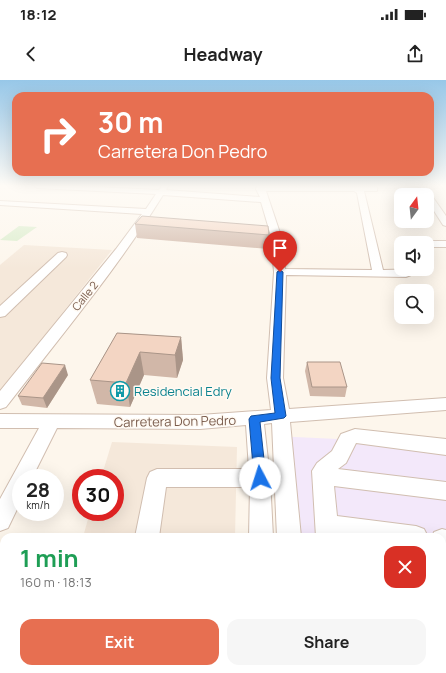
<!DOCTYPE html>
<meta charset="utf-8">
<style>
:root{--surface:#fff;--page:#f6f6f6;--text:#222;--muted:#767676;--accent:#e76f51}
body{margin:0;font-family:Manrope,sans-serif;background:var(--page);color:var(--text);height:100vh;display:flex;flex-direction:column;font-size:15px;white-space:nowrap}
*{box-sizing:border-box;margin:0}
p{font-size:13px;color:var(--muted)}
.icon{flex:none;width:22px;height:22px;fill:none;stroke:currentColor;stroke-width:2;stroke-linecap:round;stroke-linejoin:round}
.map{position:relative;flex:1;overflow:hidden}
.side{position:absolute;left:0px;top:453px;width:446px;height:140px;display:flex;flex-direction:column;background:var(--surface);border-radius:12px 12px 0 0;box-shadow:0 4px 16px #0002}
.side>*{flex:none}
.guide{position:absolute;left:12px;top:12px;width:422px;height:84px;border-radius:12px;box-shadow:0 4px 16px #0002;background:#e76f51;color:#fff;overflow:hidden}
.needle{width:26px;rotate:15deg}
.tools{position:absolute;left:394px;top:108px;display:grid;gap:8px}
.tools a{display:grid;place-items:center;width:40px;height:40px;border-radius:8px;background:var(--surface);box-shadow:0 4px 16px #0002;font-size:20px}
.speed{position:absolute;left:12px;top:389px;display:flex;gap:8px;font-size:20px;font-weight:700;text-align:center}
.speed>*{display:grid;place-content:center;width:52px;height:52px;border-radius:50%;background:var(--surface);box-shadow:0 4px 16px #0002;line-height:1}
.speed small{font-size:10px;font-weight:400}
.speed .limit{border:6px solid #d22;background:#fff;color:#111}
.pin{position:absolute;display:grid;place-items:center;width:34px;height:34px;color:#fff;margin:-41px -17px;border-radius:50% 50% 50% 0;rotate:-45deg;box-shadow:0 0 4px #0007}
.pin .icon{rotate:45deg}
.me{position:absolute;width:44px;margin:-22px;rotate:355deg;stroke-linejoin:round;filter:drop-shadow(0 0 3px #0008)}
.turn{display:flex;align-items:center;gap:14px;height:84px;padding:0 20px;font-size:18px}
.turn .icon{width:52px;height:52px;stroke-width:2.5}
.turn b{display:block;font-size:28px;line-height:34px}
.round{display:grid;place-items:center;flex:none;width:42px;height:42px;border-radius:12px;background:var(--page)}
.head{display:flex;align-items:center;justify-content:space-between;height:68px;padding:0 20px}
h1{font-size:24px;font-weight:700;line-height:30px;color:#1e9e55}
.primary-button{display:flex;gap:8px;margin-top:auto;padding:8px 20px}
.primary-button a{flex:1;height:46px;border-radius:12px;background:var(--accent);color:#fff;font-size:16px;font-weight:700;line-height:46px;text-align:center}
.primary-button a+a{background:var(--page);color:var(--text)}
.status{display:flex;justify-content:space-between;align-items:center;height:28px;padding:0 20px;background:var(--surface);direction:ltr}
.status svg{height:11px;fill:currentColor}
header{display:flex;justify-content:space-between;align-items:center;height:52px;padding:0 20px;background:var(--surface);font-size:18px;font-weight:700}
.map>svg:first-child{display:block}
.residential{fill:#f5e8da}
.education{fill:#f3e8fa}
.green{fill:#d8ecc9}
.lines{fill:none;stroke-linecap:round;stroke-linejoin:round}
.minor-casing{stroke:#d1beb0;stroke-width:2}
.minor{fill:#fff;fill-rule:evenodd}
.wall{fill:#d1b7a8}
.shaded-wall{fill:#aa9588}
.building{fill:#f3d5c3;stroke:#aa9588}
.route{fill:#1a73e8;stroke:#114b97}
.labels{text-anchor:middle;stroke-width:3;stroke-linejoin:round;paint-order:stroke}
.far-street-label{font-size:11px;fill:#7a5c4d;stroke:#fffaf3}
.culture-label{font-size:13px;fill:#0d838f;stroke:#fffaf3;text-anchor:start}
.street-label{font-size:13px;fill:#7a5c4d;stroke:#fffaf3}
</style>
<div class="status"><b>18:12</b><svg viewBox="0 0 49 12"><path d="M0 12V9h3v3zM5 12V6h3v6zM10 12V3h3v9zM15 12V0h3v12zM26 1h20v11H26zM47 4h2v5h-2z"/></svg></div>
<header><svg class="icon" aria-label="back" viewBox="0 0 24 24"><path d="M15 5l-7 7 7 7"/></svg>Headway<svg class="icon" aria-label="share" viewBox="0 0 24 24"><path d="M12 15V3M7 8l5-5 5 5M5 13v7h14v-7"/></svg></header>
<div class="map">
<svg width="446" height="593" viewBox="0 0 446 593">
<rect width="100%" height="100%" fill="#fdf6ec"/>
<g class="residential">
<polygon points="24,165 112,170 0,312 0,185"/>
<polygon points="112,362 237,367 235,457 83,457 90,432 115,432 115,398 101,398"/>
<polygon points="41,589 233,589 233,593 40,593"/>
</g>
<polygon class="education" points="273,356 446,364 446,593 283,593 283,589 442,589 442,457 277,457"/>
<polygon class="green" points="19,146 37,147 17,161 0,160"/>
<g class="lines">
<defs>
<g id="minor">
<path d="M34,106H76L159,110L162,106H168L166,110L260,117L256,109L257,106L377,107V111H364L383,190L423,189L421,191L406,197L286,195L283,298L289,329L446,318V330L290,342L301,457H277L272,343L264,344L270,398L273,457H249L250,407H166L159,457H135L147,398L150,392L157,389H249L246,345L200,349L57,348L32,398H21V421L8,448L0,451V419L39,348H0V334L200,335L271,330L267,298L274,192L271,156L261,122L163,115C118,188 59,258 6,327L0,329V311L116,169L142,134L0,125V121L146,129L156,114L38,108ZM266,111H354L357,113L372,190L285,189L281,156Z"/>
<polygon points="418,106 425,106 446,136 446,146 443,145 427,120 427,115 424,115"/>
<polygon points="427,161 446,161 446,167 427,167 427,163 423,163"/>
<polygon points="62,172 66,173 67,175 66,177 5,236 0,237 0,226 58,173"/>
<polygon points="355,349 446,359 446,375 356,363 346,383 338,389 446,402 446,420 334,406 337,436 416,446 424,449 428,457 316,457 312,391 317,383 332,371 341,354"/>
<polygon points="442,449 446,450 446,472 442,471 442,457 432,457 434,452"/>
<polygon points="442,515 446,516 446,542 442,541"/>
<polygon points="442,581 446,584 446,593 393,593 391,589 442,589"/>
<rect x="109" y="589" width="30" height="4"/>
<rect x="248" y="589" width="30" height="4"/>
<rect x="283" y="589" width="30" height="4"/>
</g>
</defs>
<use href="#minor" class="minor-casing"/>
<use href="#minor" class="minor"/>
</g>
<g class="wall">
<polygon points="142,136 269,155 268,169 137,158 135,144"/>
<polygon points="117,253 181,257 183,280 177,298 144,295 130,327 97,324 90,300"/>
<polygon points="307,282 347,307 345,317 310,316 305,291"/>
<polygon points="68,295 47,328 22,325 18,316"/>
</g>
<g class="shaded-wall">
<polygon points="181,257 183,280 177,298 175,275"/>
<polygon points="140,272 144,295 130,327 126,303"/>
<polygon points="65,285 68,295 47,328 43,318"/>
</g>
<g class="building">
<polygon points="142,136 268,146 269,155 135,144"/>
<polygon points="117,253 181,257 175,275 140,272 126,303 90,300"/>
<polygon points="307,282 340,282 347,307 312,307"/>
<polygon points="42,283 65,285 43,318 18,316"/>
</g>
<linearGradient id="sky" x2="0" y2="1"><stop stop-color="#97c7e8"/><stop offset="0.56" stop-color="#fefbf6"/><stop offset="1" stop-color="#fefbf6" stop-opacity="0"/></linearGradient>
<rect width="446" height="189" fill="url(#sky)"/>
<polygon class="route" points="280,190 283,192 280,298 286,336 284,338 260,342 266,398 264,401 260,403 256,401 254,398 249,339 251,336 275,333 271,298 277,192"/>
<defs>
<symbol id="building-ring" viewBox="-11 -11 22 22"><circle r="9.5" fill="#fffaf3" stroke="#0f9aa8" stroke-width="1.5"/><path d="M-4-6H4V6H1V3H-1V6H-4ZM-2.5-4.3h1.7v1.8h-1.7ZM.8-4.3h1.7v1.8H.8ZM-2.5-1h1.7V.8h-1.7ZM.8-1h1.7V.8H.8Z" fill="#0f9aa8"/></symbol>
</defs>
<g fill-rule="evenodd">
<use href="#building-ring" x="109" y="300" width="22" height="22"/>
</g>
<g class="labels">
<g class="far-street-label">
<text transform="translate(85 216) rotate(-51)" y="4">Calle 2</text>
</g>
<g class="culture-label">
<text x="134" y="316">Residencial Edry</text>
</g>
<g class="street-label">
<text transform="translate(175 341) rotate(-1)" y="5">Carretera Don Pedro</text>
</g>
</g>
</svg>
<div class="tools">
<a><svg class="needle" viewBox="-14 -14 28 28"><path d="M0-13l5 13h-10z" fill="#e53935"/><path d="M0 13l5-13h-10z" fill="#767676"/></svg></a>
<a><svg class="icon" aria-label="sound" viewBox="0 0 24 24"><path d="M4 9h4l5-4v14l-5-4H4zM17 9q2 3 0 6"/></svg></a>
<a><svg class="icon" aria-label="search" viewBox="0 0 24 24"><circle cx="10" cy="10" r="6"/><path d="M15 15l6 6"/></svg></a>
</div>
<div class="speed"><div>28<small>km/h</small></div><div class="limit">30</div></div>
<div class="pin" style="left:280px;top:192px;background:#d93025"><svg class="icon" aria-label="arrive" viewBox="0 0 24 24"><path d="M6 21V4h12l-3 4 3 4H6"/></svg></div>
<svg class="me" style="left:260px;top:398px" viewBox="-20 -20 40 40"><circle r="19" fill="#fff"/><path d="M0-13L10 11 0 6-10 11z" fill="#1a73e8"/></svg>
<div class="guide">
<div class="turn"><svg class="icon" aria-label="right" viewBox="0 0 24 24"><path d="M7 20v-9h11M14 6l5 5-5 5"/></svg><div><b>30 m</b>Carretera Don Pedro</div></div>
</div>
<section class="side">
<div class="head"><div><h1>1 min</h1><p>160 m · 18:13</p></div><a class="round" style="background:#d93025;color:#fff"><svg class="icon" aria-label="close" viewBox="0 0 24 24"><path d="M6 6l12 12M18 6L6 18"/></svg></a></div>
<div class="primary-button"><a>Exit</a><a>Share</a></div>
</section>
</div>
